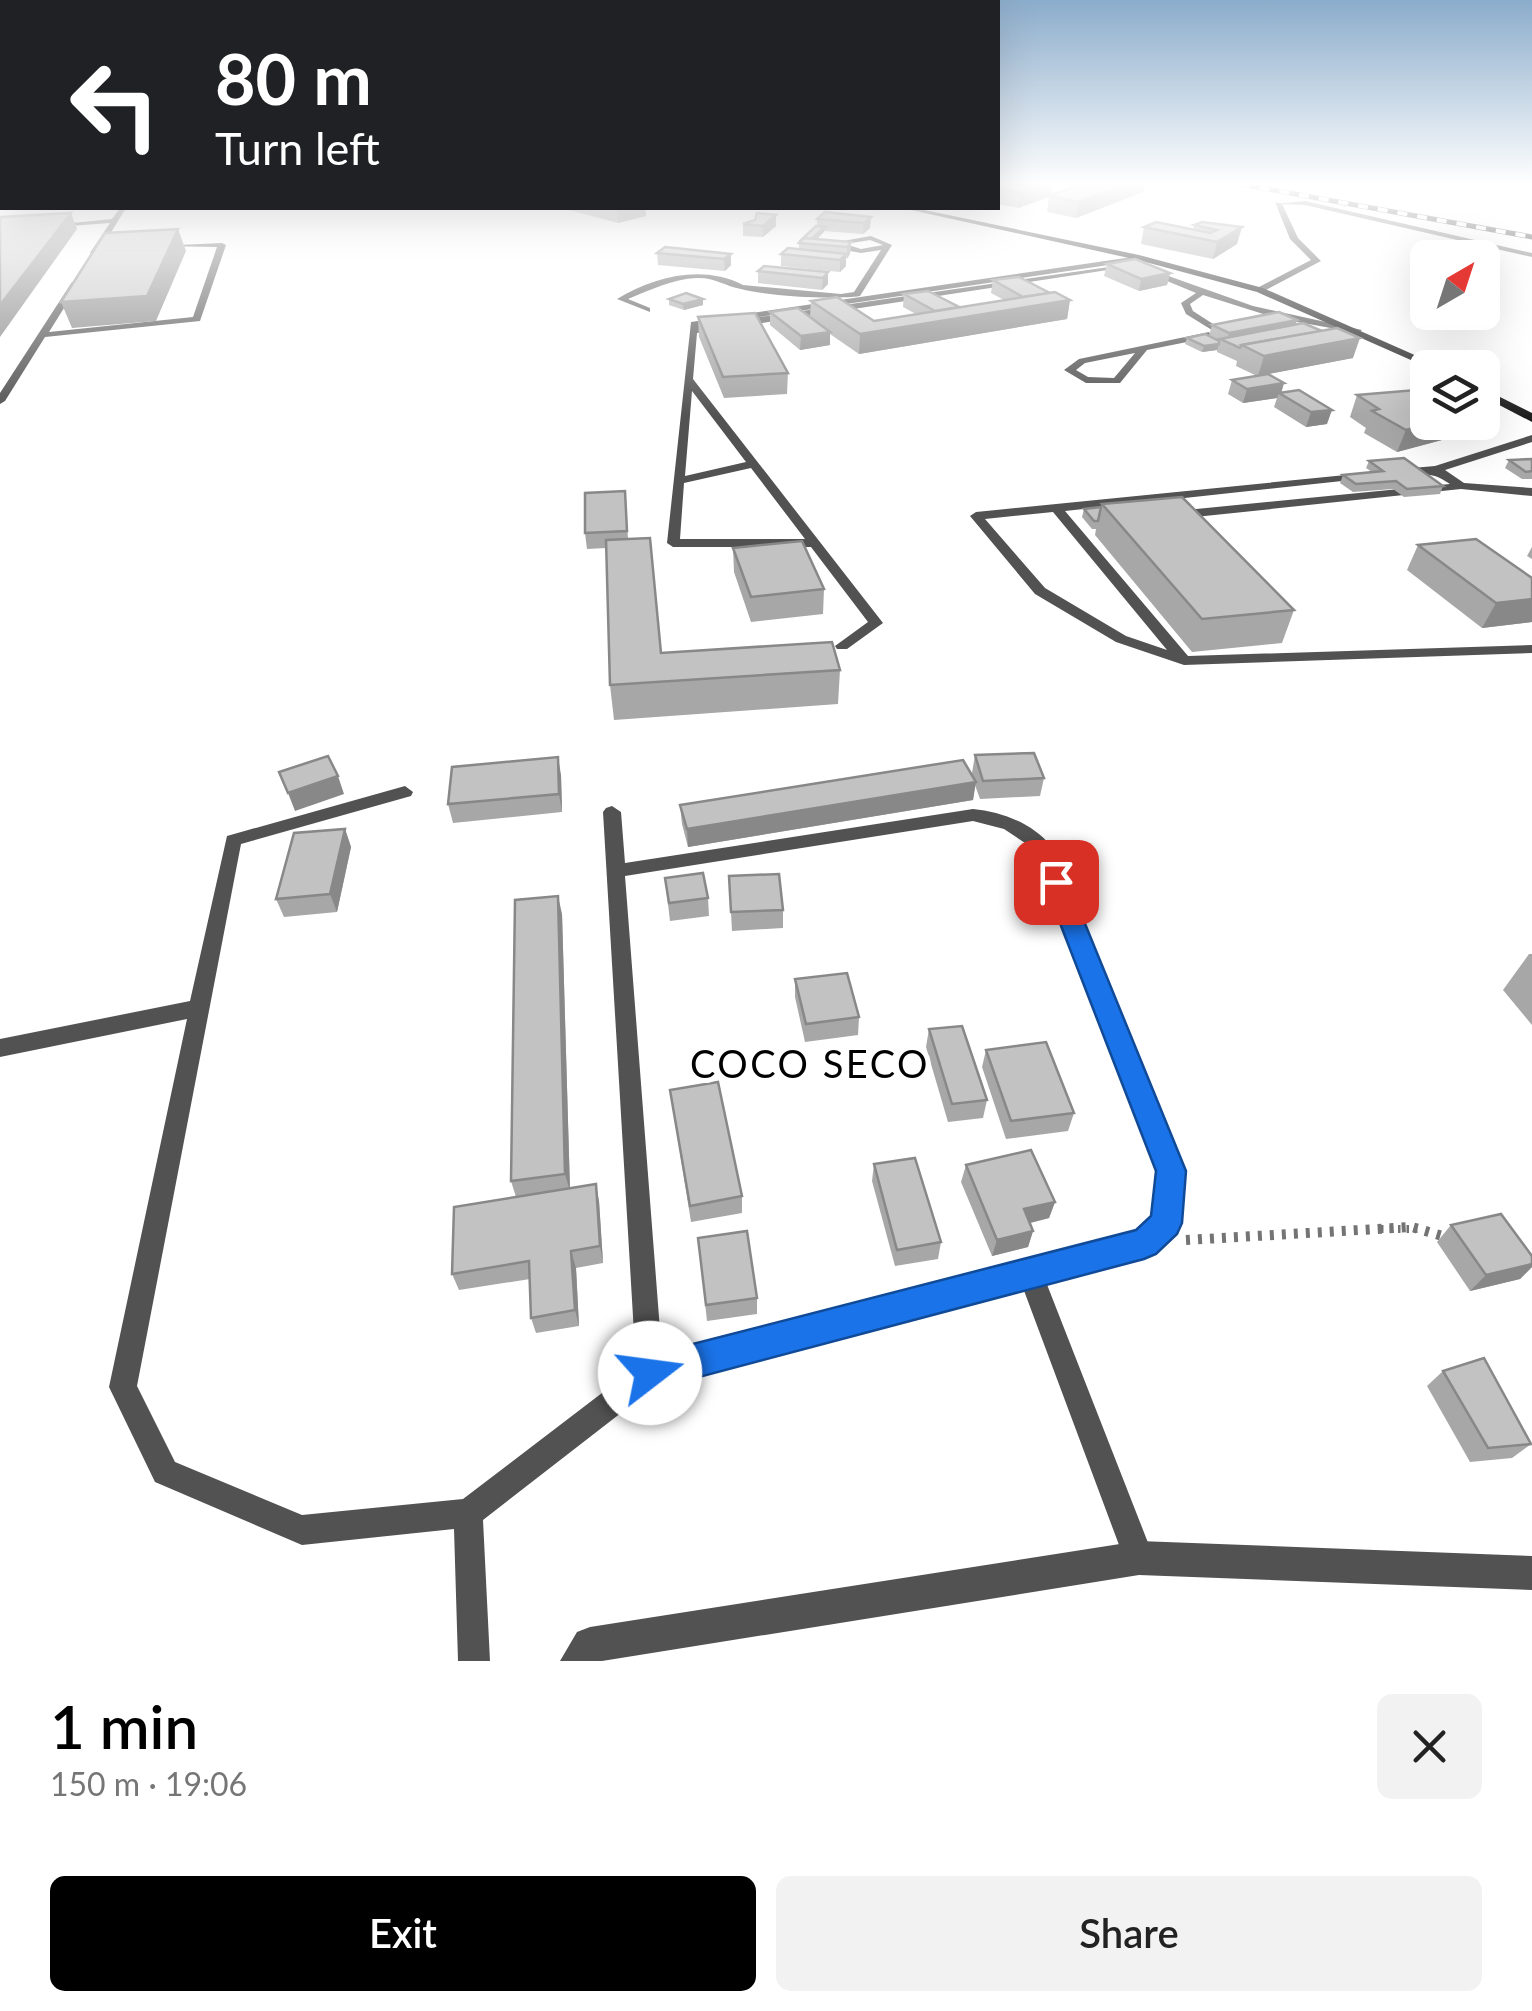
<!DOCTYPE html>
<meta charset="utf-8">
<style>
:root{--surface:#fff;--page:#f2f2f2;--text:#222;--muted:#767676;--accent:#000}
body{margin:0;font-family:Lato,sans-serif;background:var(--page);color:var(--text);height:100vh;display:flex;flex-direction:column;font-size:38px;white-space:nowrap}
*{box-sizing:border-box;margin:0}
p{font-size:32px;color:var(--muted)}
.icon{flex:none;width:55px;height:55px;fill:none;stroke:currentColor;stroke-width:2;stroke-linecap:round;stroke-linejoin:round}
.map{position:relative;height:1661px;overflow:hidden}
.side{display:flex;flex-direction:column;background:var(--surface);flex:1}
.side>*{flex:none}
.top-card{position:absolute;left:0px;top:0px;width:1000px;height:210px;box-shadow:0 10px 40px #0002;background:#202124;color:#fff;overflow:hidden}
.needle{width:65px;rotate:39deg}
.buttons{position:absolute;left:1410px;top:240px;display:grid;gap:20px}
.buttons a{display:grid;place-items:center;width:90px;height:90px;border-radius:15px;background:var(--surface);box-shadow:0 10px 40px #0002;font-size:50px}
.pin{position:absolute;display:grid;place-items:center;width:85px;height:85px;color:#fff;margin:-42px;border-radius:20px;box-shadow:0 5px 15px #0006}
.me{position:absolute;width:110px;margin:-55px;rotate:75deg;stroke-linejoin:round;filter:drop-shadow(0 0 8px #0008)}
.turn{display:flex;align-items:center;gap:35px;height:210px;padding:0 50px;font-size:45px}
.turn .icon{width:130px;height:130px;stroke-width:2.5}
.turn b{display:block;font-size:70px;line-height:85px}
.round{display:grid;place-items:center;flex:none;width:105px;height:105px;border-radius:15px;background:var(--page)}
.overview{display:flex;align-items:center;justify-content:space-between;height:170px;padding:0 50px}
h1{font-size:60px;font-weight:600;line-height:75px;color:var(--accent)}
.button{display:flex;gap:20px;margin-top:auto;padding:20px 50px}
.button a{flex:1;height:115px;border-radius:15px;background:var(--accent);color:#fff;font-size:40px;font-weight:600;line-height:115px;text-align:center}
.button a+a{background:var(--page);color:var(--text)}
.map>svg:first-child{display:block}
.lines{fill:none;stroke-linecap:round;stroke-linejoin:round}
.path-far1{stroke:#747474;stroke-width:8;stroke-dasharray:2.5 6;stroke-linecap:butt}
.path{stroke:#747474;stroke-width:10;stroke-dasharray:4 8;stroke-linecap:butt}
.lane{fill:#525252;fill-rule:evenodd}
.street{fill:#525252;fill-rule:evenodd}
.secondary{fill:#1f1f1f;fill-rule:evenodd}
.rail-casing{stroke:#000;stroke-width:5}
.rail{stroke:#fff;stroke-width:4;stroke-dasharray:10;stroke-linecap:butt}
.wall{fill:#a7a7a7}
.shaded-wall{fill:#888}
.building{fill:#c2c2c2;stroke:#888;stroke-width:2.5}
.route{fill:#1a73e8;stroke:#114b97;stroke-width:2.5}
.labels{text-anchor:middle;stroke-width:10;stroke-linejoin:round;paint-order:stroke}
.near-neighbourhood-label{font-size:38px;letter-spacing:2.5px;fill:#000;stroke:#fff}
</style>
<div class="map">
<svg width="1532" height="1661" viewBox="0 0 1532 1661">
<rect width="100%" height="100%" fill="#fff"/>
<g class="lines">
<polyline class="path-far1" points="1381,1229 1418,1229"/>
<polyline class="path" points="1186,1240 1412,1227 1446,1237"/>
<g class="lane">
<polygon points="1305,201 1532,253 1532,257 1305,205 1275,204"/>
<polygon points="120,208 126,208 97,255 90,253 110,223 55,227 51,225 112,219"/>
<path d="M871,236L892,245L860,296C834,300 767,296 741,289C725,286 714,277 696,278C673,279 650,290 628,299L650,308V312L617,299C654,277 702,264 743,285L841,294L854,292L881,250L861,253L839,249L837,242ZM870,240L883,245L861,249L845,244Z"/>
<polygon points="222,243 226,245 200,321 45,337 5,401 0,404 0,393 72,282 79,284 49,332 193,317 217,247 157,246"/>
<path d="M1139,256L1142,260L698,326L1130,264L1134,266L697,333L693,379L883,623L847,649H837L835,646L868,622L811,547H673L667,543L691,322ZM692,391L746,462L685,476ZM751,468L805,539H680L684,483Z"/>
<polygon points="1143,267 1253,306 1362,330 1358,333 1276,318 1203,295 1190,304 1193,311 1227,333 1220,335 1186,314 1181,303 1196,293 1143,271"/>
<path d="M1209,332L1212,337L1147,350L1120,383H1086L1064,370L1079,359ZM1135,353L1114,378L1088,377L1076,370L1085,363Z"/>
<path d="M1532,435V442L1445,470L1464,483L1532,488V496L1461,489L1176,519L1170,515L1176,511L1450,484C1423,465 1417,482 1395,472L1401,469L1435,466Z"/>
<path d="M1366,473L1372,476L1370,478L1065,511L1188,656L1532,645V653L1184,665L1116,642L1035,594L970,516L976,512ZM1053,512L1167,650L1126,636L1045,588L985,519Z"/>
<path d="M405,786L413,792L411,796L241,844L137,1386L175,1462L302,1515L463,1499L636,1367L603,812L606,808L612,806L621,812L625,863L973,809C1002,812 1032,823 1051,846L1183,1171C1181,1188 1183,1209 1177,1225C1164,1263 1080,1273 1046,1282L1154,1558L1150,1569L1139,1573L1128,1569L1023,1288L657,1385L483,1520L490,1661H458L454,1529L302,1545L155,1482L109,1387L187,1019L0,1057V1039L190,1001L227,836ZM973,821L1004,829L1034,849L1159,1171L1154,1218L1138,1234L662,1356L625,876Z"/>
</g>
<g class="street">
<polygon points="1275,202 1282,204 1298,238 1321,261 1260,293 1257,288 1311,260 1290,239"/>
<polygon points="1139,1541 1532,1556 1532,1590 1139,1575 602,1661 560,1661 577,1632 590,1627"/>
</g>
<g class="secondary">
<polygon points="902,208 915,208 1139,255 1263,288 1444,368 1429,368 1257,292 1138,260"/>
<polygon points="1482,388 1532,413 1532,422 1482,396"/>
</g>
<defs>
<polyline id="rail" points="1240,184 1532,237"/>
</defs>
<use href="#rail" class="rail-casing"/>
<use href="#rail" class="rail"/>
</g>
<g class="wall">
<polygon points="998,184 1053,184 1051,196 1082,184 1144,184 1143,192 1076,218 1047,212 1049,197 1018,208 998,204"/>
<polygon points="562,208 645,208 646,216 618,223"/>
<polygon points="871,217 870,228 863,234 824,231 817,239 851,242 850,254 846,259 846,266 840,272 781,266 781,254 799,249 799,242 817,226 817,219"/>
<polygon points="1202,222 1237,244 1213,259 1141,244 1144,227 1193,230 1194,225"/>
<polygon points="743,224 776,226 763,237 743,236"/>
<polygon points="657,253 731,254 731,265 725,271 658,265"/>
<polygon points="1107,264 1170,273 1167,285 1139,291 1104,276"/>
<polygon points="758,271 828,272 828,284 822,290 758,283"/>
<polygon points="993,280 1050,293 1070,300 1067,319 859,354 830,334 830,345 800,350 770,325 770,312 810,317 811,301 874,321 916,314 903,307 904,294 959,307 1004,300 991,293"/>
<polygon points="669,299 703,305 684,310 669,305"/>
<polygon points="698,317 788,373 787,394 724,398 699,337"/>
<polygon points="1296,324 1353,358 1268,374 1281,392 1299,390 1327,424 1306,427 1274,407 1277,398 1243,403 1228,394 1232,380 1257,376 1236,366 1237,361 1217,352 1217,350 1202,352 1185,344 1187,338 1209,336 1212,325"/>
<polygon points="1357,395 1468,433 1397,452 1364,433 1366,428 1350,417"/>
<polygon points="1532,458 1532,479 1522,479 1505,468 1509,460"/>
<polygon points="1369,461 1443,486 1440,494 1404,497 1393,489 1353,492 1340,483 1343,475 1372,472 1366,468"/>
<polygon points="625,491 628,539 661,653 840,670 838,704 614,720 610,685 606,548 587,549 585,533"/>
<polygon points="1102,504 1294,610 1282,643 1192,652 1095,535 1096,529 1092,529 1082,517 1084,509 1101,507"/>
<polygon points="1418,545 1532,578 1532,622 1482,628 1407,570"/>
<polygon points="1532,547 1532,559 1527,556"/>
<polygon points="733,548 824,589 823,614 751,622 734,572"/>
<polygon points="975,755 1044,778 1040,796 980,799 975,785 973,800 688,847 682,824 680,805 973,777 972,773"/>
<polygon points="561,775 562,812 453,823 448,804"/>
<polygon points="345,829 351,847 337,912 284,917 276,899"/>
<polygon points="729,876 783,910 783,928 732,931"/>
<polygon points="665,878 708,898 709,916 670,921"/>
<polygon points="562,914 570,1189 599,1201 603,1263 576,1268 579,1326 536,1333 531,1318 530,1279 459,1290 452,1274 516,1197 511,1181"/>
<polygon points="1529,954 1532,954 1532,1025 1503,990"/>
<polygon points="795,979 859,1017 858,1035 805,1042 795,997"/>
<polygon points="929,1029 987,1100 983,1118 948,1122 926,1047"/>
<polygon points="986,1050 1074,1113 1068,1131 1006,1139 982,1067"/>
<polygon points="670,1090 742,1196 742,1213 691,1222"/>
<polygon points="874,1164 941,1242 938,1259 895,1266 872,1181"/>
<polygon points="966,1165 1055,1202 1049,1218 1030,1223 1033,1231 1028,1247 992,1256 961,1182"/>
<polygon points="1451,1225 1532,1256 1532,1267 1520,1279 1470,1291 1437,1242"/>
<polygon points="698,1238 757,1298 757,1314 707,1321"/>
<polygon points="1443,1371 1531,1444 1512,1458 1470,1462 1427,1386"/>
</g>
<g class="shaded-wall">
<polygon points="1043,184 1053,184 1051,196 1018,208 1020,193"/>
<polygon points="1126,184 1144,184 1143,192 1076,218 1078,202"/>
<polygon points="617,208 645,208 646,216 618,223"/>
<polygon points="71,213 77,229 0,337 0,305"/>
<polygon points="776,215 776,226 763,237 763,226"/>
<polygon points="871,217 870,228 863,234 864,223"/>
<polygon points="825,227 824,232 812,244 808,243"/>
<polygon points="1242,227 1237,244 1213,259 1217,242"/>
<polygon points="178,229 186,251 156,321 72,328 61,302"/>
<polygon points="851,242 850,254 847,259 847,247"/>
<polygon points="731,254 731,265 725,271 724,259"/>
<polygon points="846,254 846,266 840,272 840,260"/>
<polygon points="828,272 828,284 822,290 823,278"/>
<polygon points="1170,273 1167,285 1139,291 1141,279"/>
<polygon points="703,299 703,305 684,310 683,304"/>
<polygon points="1070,300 1067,319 859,354 860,334"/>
<polygon points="1297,320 1293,333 1227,342 1229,333"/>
<polygon points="830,332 830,345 800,350 801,336"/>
<polygon points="1360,338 1353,358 1258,376 1264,356"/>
<polygon points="1219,344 1217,350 1202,352 1204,346"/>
<polygon points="1284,383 1281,394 1279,393 1277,398 1243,403 1247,389"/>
<polygon points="1332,410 1327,424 1306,427 1311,412"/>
<polygon points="1435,422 1473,422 1468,433 1397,452 1406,430"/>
<polygon points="1532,599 1532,622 1482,628 1496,603"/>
<polygon points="558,757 561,775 562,812 559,794"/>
<polygon points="338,776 344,794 295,811 288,793"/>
<polygon points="976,782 973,800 688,847 687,829"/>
<polygon points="345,829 351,847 337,912 330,894"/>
<polygon points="558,896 562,914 570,1191 565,1174"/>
<polygon points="596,1184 599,1201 603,1263 600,1246"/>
<polygon points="1055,1202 1049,1218 1018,1226 1024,1209"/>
<polygon points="1033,1231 1028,1247 992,1256 997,1240"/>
<polygon points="571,1251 576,1268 579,1326 575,1310"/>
<polygon points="1532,1264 1532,1267 1520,1279 1470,1291 1486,1275"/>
</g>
<g class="building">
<polygon points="998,184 1043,184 1020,193 998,188"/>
<polygon points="1082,184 1126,184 1078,202 1049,196"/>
<polygon points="825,212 871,217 864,223 817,219"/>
<polygon points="71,213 0,305 0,217"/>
<polygon points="757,213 776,215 763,226 743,224 755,220"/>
<polygon points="1156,222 1210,233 1217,230 1194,225 1202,222 1242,227 1217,242 1144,227"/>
<polygon points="816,226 825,227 811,239 804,238 799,242"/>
<polygon points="178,229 147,296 61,302 105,233"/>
<polygon points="804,238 851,242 847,247 799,243"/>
<polygon points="665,247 731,254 724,259 657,253"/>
<polygon points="788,248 846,254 840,260 781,254"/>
<polygon points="1135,259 1170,273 1141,279 1107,264"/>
<polygon points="764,266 828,272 823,278 758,271"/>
<polygon points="1019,277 1050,293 1023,297 993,280"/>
<polygon points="928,291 959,307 935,311 904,294"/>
<polygon points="1055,292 1070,300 860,334 811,301 837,297 874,321"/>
<polygon points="686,293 703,299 683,304 669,299"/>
<polygon points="798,308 830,332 801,336 770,312"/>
<polygon points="1279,312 1297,320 1229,333 1212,325"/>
<polygon points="755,313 788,373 723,377 698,317"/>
<polygon points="1303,323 1322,331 1242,345 1240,348 1220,339"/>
<polygon points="1337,328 1360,338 1264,356 1242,345"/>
<polygon points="1205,334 1219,341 1219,344 1204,346 1187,338"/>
<polygon points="1268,374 1284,383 1247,389 1232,380"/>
<polygon points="1428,389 1428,422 1435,422 1406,430 1372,411 1379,409 1357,395"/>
<polygon points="1299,390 1332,410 1311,412 1279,393"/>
<polygon points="1404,458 1443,486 1407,489 1396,481 1356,484 1343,475 1383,471 1369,461"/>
<polygon points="1532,459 1532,471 1526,472 1509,460"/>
<polygon points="625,491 627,531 585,533 585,493"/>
<polygon points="1182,497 1294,610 1202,619 1102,504"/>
<polygon points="1101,507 1098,521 1094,521 1084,509"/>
<polygon points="650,538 661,653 832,642 840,670 610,685 606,540"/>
<polygon points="1476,539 1532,578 1532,599 1496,603 1418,545"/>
<polygon points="802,541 824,589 751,597 733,548"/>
<polygon points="1034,753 1044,778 983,781 975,755"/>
<polygon points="328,756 338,776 288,793 279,772"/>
<polygon points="558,757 559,794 448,804 452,767"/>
<polygon points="963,760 976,782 687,829 680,805"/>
<polygon points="345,829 330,894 276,899 294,833"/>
<polygon points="703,873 708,898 669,903 665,878"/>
<polygon points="779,874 783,910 731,912 729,876"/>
<polygon points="558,896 565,1174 511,1181 515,900"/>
<polygon points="847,973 859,1017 806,1024 795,979"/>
<polygon points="962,1026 987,1100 952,1104 929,1029"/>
<polygon points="1046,1042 1074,1113 1011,1121 986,1050"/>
<polygon points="718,1082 742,1196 690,1206 670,1090"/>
<polygon points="1031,1150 1055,1202 1024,1209 1033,1231 997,1240 966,1165"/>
<polygon points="915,1158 941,1242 897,1250 874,1164"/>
<polygon points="596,1184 600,1246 571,1251 575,1310 531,1318 529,1261 452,1274 454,1207"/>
<polygon points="1501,1214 1532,1256 1532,1264 1486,1275 1451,1225"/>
<polygon points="747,1231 757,1298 706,1305 698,1238"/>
<polygon points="1484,1358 1531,1444 1488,1448 1443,1371"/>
</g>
<linearGradient id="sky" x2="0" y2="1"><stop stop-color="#8baccb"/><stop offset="0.44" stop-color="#fff"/><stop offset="1" stop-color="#fff" stop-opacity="0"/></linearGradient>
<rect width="1532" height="417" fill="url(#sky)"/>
<polygon class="route" points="1056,874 1068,882 1186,1171 1182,1223 1177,1234 1156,1254 1144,1259 650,1390 638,1385 633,1373 638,1360 650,1355 1136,1230 1151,1216 1156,1171 1044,882"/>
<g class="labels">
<g class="near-neighbourhood-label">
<text x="810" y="1078">COCO SECO</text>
</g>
</g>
</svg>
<div class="buttons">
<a><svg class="needle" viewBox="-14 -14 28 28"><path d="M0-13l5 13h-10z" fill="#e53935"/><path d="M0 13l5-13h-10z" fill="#767676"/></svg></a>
<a><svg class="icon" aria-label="layers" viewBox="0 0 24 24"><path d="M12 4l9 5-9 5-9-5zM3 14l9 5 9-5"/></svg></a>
</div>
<div class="pin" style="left:1056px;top:882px;background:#d93025"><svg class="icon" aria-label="arrive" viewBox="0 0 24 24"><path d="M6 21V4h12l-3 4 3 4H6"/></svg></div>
<svg class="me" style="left:650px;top:1373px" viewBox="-20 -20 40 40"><circle r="19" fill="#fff"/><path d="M0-13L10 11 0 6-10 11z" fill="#1a73e8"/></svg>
<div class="top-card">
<div class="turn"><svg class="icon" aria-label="left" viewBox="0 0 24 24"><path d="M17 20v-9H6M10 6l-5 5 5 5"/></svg><div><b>80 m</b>Turn left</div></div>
</div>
</div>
<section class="side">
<div class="overview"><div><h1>1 min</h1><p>150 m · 19:06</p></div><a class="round"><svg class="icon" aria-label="close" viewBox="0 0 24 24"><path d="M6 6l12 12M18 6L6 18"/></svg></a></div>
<div class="button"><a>Exit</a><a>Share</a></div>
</section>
